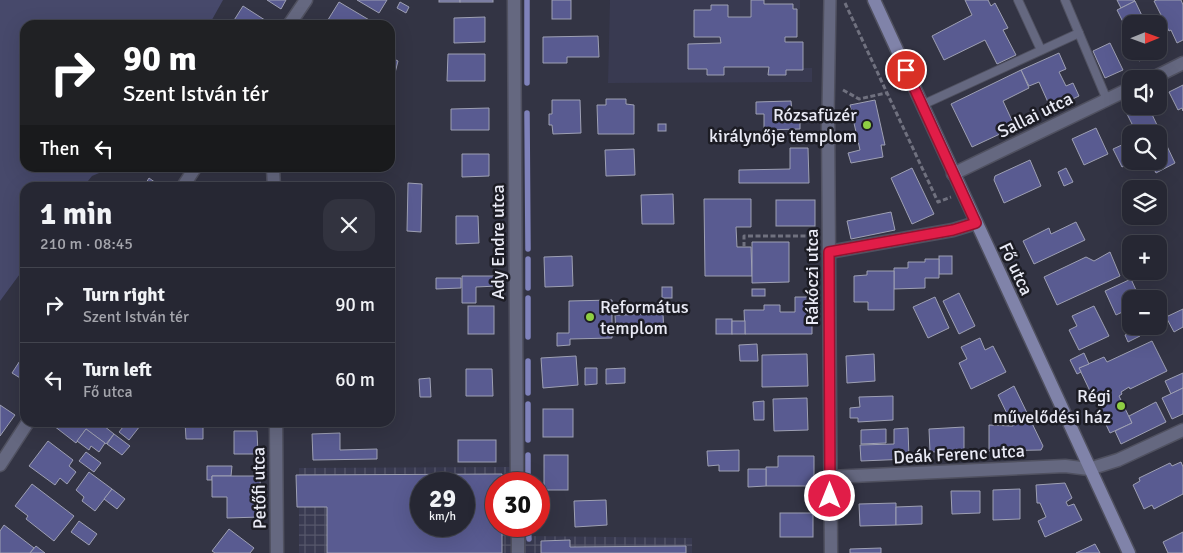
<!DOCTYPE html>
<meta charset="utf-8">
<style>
:root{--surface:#262733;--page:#32333f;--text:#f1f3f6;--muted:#a4a5ac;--line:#42444e}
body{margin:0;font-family:Signika,sans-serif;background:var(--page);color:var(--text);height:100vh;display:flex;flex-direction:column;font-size:19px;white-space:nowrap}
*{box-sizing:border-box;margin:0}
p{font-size:16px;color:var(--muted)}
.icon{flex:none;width:28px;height:28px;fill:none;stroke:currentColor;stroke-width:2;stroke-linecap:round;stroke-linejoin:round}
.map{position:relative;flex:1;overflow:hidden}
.side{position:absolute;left:20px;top:182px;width:375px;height:245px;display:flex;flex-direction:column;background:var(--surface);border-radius:15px;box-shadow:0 5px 20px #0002,0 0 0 1px var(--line)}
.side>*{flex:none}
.top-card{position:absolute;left:20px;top:20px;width:375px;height:152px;border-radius:15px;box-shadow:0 5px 20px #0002,0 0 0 1px var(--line);background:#202124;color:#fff;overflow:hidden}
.needle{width:32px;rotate:89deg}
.controls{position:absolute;left:1122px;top:15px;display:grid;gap:10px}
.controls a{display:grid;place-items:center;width:45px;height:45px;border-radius:10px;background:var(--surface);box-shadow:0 5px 20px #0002,0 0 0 1px var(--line);font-size:25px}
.speed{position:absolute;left:410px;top:472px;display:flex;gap:10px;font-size:25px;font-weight:700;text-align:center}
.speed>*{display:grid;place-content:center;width:65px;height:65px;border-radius:50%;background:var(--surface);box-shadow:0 5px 20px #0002,0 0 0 1px var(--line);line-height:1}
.speed small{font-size:12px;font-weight:400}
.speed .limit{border:8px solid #d22;background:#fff;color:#111}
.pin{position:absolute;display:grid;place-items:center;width:42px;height:42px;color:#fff;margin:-21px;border:2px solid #fff;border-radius:50%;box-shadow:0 1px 5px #0007}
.me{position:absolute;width:55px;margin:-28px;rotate:0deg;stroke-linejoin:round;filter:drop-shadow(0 0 4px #0008)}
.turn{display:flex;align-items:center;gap:18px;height:105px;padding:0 20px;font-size:22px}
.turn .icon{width:65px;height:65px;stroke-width:2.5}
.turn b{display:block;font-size:35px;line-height:42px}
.then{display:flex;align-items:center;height:48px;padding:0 20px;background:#0003;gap:10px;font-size:19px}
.round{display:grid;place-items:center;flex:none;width:52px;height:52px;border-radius:15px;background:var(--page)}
.summary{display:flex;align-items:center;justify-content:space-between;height:85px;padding:0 20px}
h1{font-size:30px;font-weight:700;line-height:38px}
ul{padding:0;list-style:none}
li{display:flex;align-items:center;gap:15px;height:75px;padding:0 20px;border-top:1px solid var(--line)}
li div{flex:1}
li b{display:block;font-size:19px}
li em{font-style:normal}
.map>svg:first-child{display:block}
.built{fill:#393a51}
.industrial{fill:url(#industrial-grid);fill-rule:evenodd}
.green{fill:#47496b}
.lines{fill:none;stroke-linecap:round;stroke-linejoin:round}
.stream{stroke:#7f82bb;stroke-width:5.5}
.building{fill:#595b91;stroke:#9ea0b3;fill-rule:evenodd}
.service-casing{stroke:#505160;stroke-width:10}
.pedestrian-casing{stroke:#505160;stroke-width:14}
.minor-casing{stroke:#505160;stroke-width:15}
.secondary-casing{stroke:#505160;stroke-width:15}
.path{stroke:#70717f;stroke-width:3;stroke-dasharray:5 2.5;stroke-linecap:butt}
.service{stroke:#656880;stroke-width:8}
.pedestrian{stroke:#656880;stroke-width:11}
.minor{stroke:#656880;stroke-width:12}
.secondary{stroke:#8083a9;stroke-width:12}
.route-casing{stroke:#92132f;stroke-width:12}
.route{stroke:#e11d48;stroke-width:9}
.poi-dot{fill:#8ece43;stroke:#1c1c24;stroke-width:2}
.labels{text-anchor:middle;stroke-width:5;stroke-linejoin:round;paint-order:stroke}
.poi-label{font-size:18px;fill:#eaebf6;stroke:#1c1c24;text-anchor:end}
.street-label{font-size:18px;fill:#eaebf6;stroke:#1c1c24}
</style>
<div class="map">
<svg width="1183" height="553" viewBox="0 0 1183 553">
<defs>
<pattern id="industrial-grid" width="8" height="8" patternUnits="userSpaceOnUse" patternTransform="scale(1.25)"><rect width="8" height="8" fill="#393a51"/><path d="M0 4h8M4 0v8" fill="none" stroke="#56576b"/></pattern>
</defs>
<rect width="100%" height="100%" fill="#333444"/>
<polygon class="built" points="610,0 800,0 800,9 797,10 797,37 785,37 785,42 803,42 803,68 812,68 812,82 608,83"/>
<path class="industrial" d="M524,467V484H496V526H525L526,536L692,538V553H299V468ZM421,484H464V526H421Z"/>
<polygon class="green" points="0,0 223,0 209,25 25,25 25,168 111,168 92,176 83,187 25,188 25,267 0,301"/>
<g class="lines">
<g class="stream">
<polyline points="527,0 527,83"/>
<polyline points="527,113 528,249"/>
<polyline points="528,288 528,259"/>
<polyline points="528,298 528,337"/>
<polyline points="528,393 528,361"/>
<polyline points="528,404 528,440"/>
<polyline points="528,455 528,484"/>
<polyline points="528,526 529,539"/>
</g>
</g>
<g class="building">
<polygon points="267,0 286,0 281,9"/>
<polygon points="357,0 387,0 379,13"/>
<rect x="439" y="0" width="21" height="2"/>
<rect x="460" y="0" width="33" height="2"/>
<rect x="552" y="0" width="19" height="19"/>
<polygon points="751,0 764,0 764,4 793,4 793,9 797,9 797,37 785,37 785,42 803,42 803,70 786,70 786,75 768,75 769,67 724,67 724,75 707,75 707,69 688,69 688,44 721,43 720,37 694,37 694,10 711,10 711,5 728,5 728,17 751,17"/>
<polygon points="965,0 988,0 991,6 995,3 1008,28 1003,30 1016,55 997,64 985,40 944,60 932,36 972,15"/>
<polygon points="1117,0 1134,0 1135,1 1121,8"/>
<polygon points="1157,0 1181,0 1183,5 1183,40 1177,43 1171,30 1169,31 1154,1"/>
<polygon points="1135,1 1146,24 1131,24 1131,45 1128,38 1130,36 1117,10"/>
<polygon points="339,2 376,24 376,25 330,25 326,23"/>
<polygon points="400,2 409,7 406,13 397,8"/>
<polygon points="243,6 268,22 266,25 231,25"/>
<polygon points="485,17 485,42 454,43 454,18"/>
<polygon points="598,36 599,57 567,57 567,63 543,63 543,37"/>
<polygon points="1110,43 1123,70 1105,78 1093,51"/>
<polygon points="1134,51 1158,51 1139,61"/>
<polygon points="1059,53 1066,69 1059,72 1066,86 1073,83 1079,96 1051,109 1039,82 1029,86 1021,70"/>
<polygon points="448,54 485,54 485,81 447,81"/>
<polygon points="390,57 398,61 393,81 390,80"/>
<polygon points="1021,70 1029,88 1003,101 1015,127 972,147 951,104"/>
<polygon points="1183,85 1183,111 1182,108 1178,110 1169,92"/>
<polygon points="606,99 626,99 626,104 634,105 634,134 598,134 597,105 606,105"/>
<polygon points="552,100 580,100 581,133 553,134 552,125 549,125 549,114 552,114"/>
<polygon points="875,100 885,145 881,145 883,157 851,163 848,153 860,150 850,105"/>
<polygon points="791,101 792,113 800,113 800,129 764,130 764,114 756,114 756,102"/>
<polygon points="1139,106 1148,106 1175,163 1156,173 1150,161 1159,161 1159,134 1137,134 1126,112"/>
<polygon points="489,108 489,130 451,130 451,109"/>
<rect x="658" y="124" width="8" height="7"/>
<polygon points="1096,128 1108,154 1084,165 1072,139"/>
<polygon points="1124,144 1133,161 1122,167 1113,149"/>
<polygon points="790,148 808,148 809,183 739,183 739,170 790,169"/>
<polygon points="634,149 635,175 606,176 605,150"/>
<polygon points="462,154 489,154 489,176 462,177"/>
<polygon points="1030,160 1041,186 1004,203 994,180 995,176"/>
<polygon points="912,168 934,214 912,224 891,178"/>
<polygon points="1066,168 1073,182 1064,186 1058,172"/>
<polygon points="149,178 163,188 143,188"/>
<polygon points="408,183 422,184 421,232 407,231"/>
<rect x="308" y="185" width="14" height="3"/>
<polygon points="673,194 674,224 642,224 641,195"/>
<polygon points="704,199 751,199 751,227 736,227 737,247 751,247 752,276 705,276"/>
<rect x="776" y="200" width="39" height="26"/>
<polygon points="891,212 895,230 851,239 847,221"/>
<polygon points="456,216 478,216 479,243 456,244"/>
<polygon points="1076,222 1085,240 1034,264 1023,241 1049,228 1051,234"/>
<polygon points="752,242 789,242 789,282 752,283"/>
<polygon points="1162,248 1166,257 1159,261 1159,249"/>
<polygon points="1110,252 1120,276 1057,305 1044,277 1086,257 1094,261"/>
<polygon points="572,256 573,286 545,287 544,257"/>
<rect x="939" y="256" width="13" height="18"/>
<polygon points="925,259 939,259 939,278 925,278 925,288 894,289 894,268 908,268 908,262 925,262"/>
<polygon points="867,271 894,271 894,310 868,310 868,302 854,302 854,276 867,275"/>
<polygon points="462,276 498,276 498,286 476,287 476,303 462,303"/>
<polygon points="436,278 461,278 461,288 436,289"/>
<polygon points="1131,279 1140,299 1131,299 1131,308 1116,315 1105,291"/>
<rect x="662" y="287" width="10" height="11"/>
<rect x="752" y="289" width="13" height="7"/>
<polygon points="959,293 975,326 959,334 943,301"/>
<polygon points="795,297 812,297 812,334 745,334 744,310 764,310 764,305 780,305 780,312 795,312"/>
<polygon points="935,297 949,328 928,338 913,307"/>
<polygon points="612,300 612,338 570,339 570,345 557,346 557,333 569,333 569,301"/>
<rect x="468" y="306" width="26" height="28"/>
<polygon points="1094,306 1109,336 1079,350 1069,330 1077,326 1072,316"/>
<polygon points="1183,309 1183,327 1174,332 1166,317"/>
<polygon points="663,314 664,334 616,334 615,315"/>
<rect x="716" y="319" width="16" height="15"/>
<rect x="732" y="321" width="13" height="13"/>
<polygon points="1137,330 1140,336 1128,342 1125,335"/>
<polygon points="980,338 985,350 993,346 1006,372 971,389 959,363 967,359 961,347"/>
<polygon points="1152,341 1167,371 1130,389 1129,387 1121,392 1122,394 1119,396 1132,423 1110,433 1079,368 1104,357 1107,362"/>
<polygon points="757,344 758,361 740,361 739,345"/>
<polygon points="25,353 25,381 12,373"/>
<polygon points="1084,353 1089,364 1079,368 1081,372 1077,374 1070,360"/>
<polygon points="807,354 808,386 762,387 762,355"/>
<polygon points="874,354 875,381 847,383 846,356"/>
<polygon points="576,356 578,385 543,388 541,358"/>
<polygon points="585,368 597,368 597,384 585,385"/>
<polygon points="625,368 625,383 606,384 606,369"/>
<polygon points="466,369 492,369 493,396 466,396"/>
<polygon points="1183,373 1183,388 1171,394 1165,381"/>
<polygon points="430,378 431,397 420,397 419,379"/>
<polygon points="1014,386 1043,446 1041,450 989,451 989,425 1013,426 998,395"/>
<polygon points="1183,388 1183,414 1172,419 1162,398"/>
<polygon points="893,396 893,420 858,422 858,418 850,418 850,408 860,407 859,397"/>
<polygon points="807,398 808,430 774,431 773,399"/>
<polygon points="764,401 764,420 754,420 753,402"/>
<polygon points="1156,402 1166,422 1121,444 1115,431 1132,423 1129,416"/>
<polygon points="0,405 15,415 0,436"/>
<rect x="543" y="409" width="30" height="28"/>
<polygon points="57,422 99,422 114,434 106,444 86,429 76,443 54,426"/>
<polygon points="115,422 127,422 123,428"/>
<polygon points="127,422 134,422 140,426 129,440 119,432"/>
<polygon points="185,422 203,422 203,439 186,439"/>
<polygon points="964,427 964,451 930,452 929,429"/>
<polygon points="908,428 909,459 861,461 860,445 894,444 894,429"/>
<polygon points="86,429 105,443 99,452 91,446 89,450 77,441"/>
<polygon points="886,429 886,443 861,444 861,430"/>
<polygon points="234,431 257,431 258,454 234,454"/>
<polygon points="340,433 340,450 377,449 377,459 313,460 312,434"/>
<polygon points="114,434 130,446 122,455 107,444"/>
<rect x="458" y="440" width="38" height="22"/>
<polygon points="48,441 73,460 69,466 76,472 67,484 60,478 55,485 29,466"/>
<polygon points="739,450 739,471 719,471 719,465 708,466 707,451"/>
<polygon points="86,452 101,463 94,472 79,461"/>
<rect x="544" y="455" width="24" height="35"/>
<polygon points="778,456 814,456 814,486 766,486 766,467 778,467"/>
<polygon points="1181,462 1183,467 1183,494 1154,509 1152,505 1144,509 1133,485 1140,481 1139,478 1170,463 1172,466"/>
<polygon points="207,466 232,466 231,476 212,476 212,480 207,480"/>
<polygon points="748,469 766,469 766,486 748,487"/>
<polygon points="89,472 112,489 95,511 82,501 84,497 76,490"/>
<path d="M502,474V484H496V526H502V553H327V507H297L296,475ZM421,484H464V526H421Z"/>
<polygon points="212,476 260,476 261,517 227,518 227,497 212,497"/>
<polygon points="1065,483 1072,498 1066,502 1068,506 1074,504 1082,520 1045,537 1038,521 1046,517 1040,503 1037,503 1036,485"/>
<polygon points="32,484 74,516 54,541 26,519 28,516 15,506"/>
<polygon points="112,489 125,499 117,509 104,499"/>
<polygon points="1020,489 1020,519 993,520 993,490"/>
<polygon points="951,491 980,491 980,513 952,514"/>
<polygon points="606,500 607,525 575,527 574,501"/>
<polygon points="896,503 896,525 860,526 859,504"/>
<polygon points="922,506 922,524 896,525 896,507"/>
<rect x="780" y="513" width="33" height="24"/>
<polygon points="79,521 97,534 89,545 71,532"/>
<polygon points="4,525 34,548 30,553 0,553 0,531"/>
<polygon points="229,529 254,548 250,553 215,553 212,551"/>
<polygon points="1183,532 1183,553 1168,553 1163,542"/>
<polygon points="570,540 570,547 686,546 686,553 541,553 541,541"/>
<polygon points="1095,544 1100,553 1076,553"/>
<polygon points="36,546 45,553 30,553"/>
<polygon points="881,548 881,553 850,553 850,549"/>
</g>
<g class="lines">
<defs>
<g id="service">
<polyline points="1018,0 1041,50"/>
<polyline points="1065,0 1107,100"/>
<polyline points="922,105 1079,33"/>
</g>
<polyline id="pedestrian" points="828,117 830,0"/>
<g id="minor">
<polyline points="514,0 517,484"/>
<polyline points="289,25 306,0"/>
<polyline points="1151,79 1183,63"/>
<polyline points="828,117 831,553"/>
<polyline points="273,168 274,188"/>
<polyline points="953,174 1131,88"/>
<polyline points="182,188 195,168"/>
<polyline points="829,252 953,230 976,223"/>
<polyline points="276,422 277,553"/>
<polyline points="0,465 28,422"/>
<polyline points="830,477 1065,466 1089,469 1118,460 1183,430"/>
<polyline points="518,526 518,553"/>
</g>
<polyline id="secondary" points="874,0 1129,553"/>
</defs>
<use href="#service" class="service-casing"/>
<use href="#pedestrian" class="pedestrian-casing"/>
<use href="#minor" class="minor-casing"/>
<use href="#secondary" class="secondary-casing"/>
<g class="path">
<polyline points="845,3 938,202 951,197"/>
<polyline points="843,90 859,99 886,93"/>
<polyline points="744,247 744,236 815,236"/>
</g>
<use href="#service" class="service"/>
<use href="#pedestrian" class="pedestrian"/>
<use href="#minor" class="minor"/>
<use href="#secondary" class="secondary"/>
</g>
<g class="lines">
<defs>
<polyline id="route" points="830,496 829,252 953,230 976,223 906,70"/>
</defs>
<use href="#route" class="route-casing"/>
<use href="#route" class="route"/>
</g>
<g class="poi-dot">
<circle cx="867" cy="125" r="5"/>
<circle cx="590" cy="317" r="5"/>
<circle cx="1121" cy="406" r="5"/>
</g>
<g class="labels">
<g class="poi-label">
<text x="857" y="121">Rózsafüzér<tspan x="857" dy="21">királynője templom</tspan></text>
<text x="600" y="313" text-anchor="start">Református<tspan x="600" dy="21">templom</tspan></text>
<text x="1111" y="402">Régi<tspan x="1111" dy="21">művelődési ház</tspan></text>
</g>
<g class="street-label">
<text transform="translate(1035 115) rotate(-26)" y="6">Sallai utca</text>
<text transform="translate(498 242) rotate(-90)" y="6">Ady Endre utca</text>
<text transform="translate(1016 269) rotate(65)" y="6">Fő utca</text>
<text transform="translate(812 277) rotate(-90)" y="6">Rákóczi utca</text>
<text transform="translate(959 454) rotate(-3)" y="6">Deák Ferenc utca</text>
<text transform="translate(259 488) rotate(-91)" y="6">Petőfi utca</text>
</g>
</g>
</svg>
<div class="controls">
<a><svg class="needle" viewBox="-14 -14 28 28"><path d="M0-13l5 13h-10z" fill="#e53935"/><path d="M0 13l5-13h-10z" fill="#a4a5ac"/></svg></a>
<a><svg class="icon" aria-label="sound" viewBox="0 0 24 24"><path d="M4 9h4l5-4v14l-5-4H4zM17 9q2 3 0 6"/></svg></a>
<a><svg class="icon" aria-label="search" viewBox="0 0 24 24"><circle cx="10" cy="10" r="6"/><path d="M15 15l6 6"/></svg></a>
<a><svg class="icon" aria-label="layers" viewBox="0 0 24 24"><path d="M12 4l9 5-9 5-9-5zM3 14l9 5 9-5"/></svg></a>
<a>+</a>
<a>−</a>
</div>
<div class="speed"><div>29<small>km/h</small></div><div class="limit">30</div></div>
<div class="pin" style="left:906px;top:70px;background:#d93025"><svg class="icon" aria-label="arrive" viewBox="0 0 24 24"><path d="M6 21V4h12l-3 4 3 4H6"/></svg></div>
<svg class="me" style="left:830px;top:496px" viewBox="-20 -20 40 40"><circle r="17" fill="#e11d48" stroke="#fff" stroke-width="3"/><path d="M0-11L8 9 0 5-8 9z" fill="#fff"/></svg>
<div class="top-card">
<div class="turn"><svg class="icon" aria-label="right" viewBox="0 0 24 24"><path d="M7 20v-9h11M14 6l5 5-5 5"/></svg><div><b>90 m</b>Szent István tér</div></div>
<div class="then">Then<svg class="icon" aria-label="left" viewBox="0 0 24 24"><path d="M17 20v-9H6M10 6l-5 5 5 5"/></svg></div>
</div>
<section class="side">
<div class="summary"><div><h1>1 min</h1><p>210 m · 08:45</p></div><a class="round"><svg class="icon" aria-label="close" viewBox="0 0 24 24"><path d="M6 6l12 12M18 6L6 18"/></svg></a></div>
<ul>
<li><svg class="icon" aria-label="right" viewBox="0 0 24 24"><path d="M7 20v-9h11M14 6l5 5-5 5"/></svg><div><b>Turn right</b><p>Szent István tér</p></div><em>90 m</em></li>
<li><svg class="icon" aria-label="left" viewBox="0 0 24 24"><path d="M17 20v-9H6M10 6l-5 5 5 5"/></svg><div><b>Turn left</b><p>Fő utca</p></div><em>60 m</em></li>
</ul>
</section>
</div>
